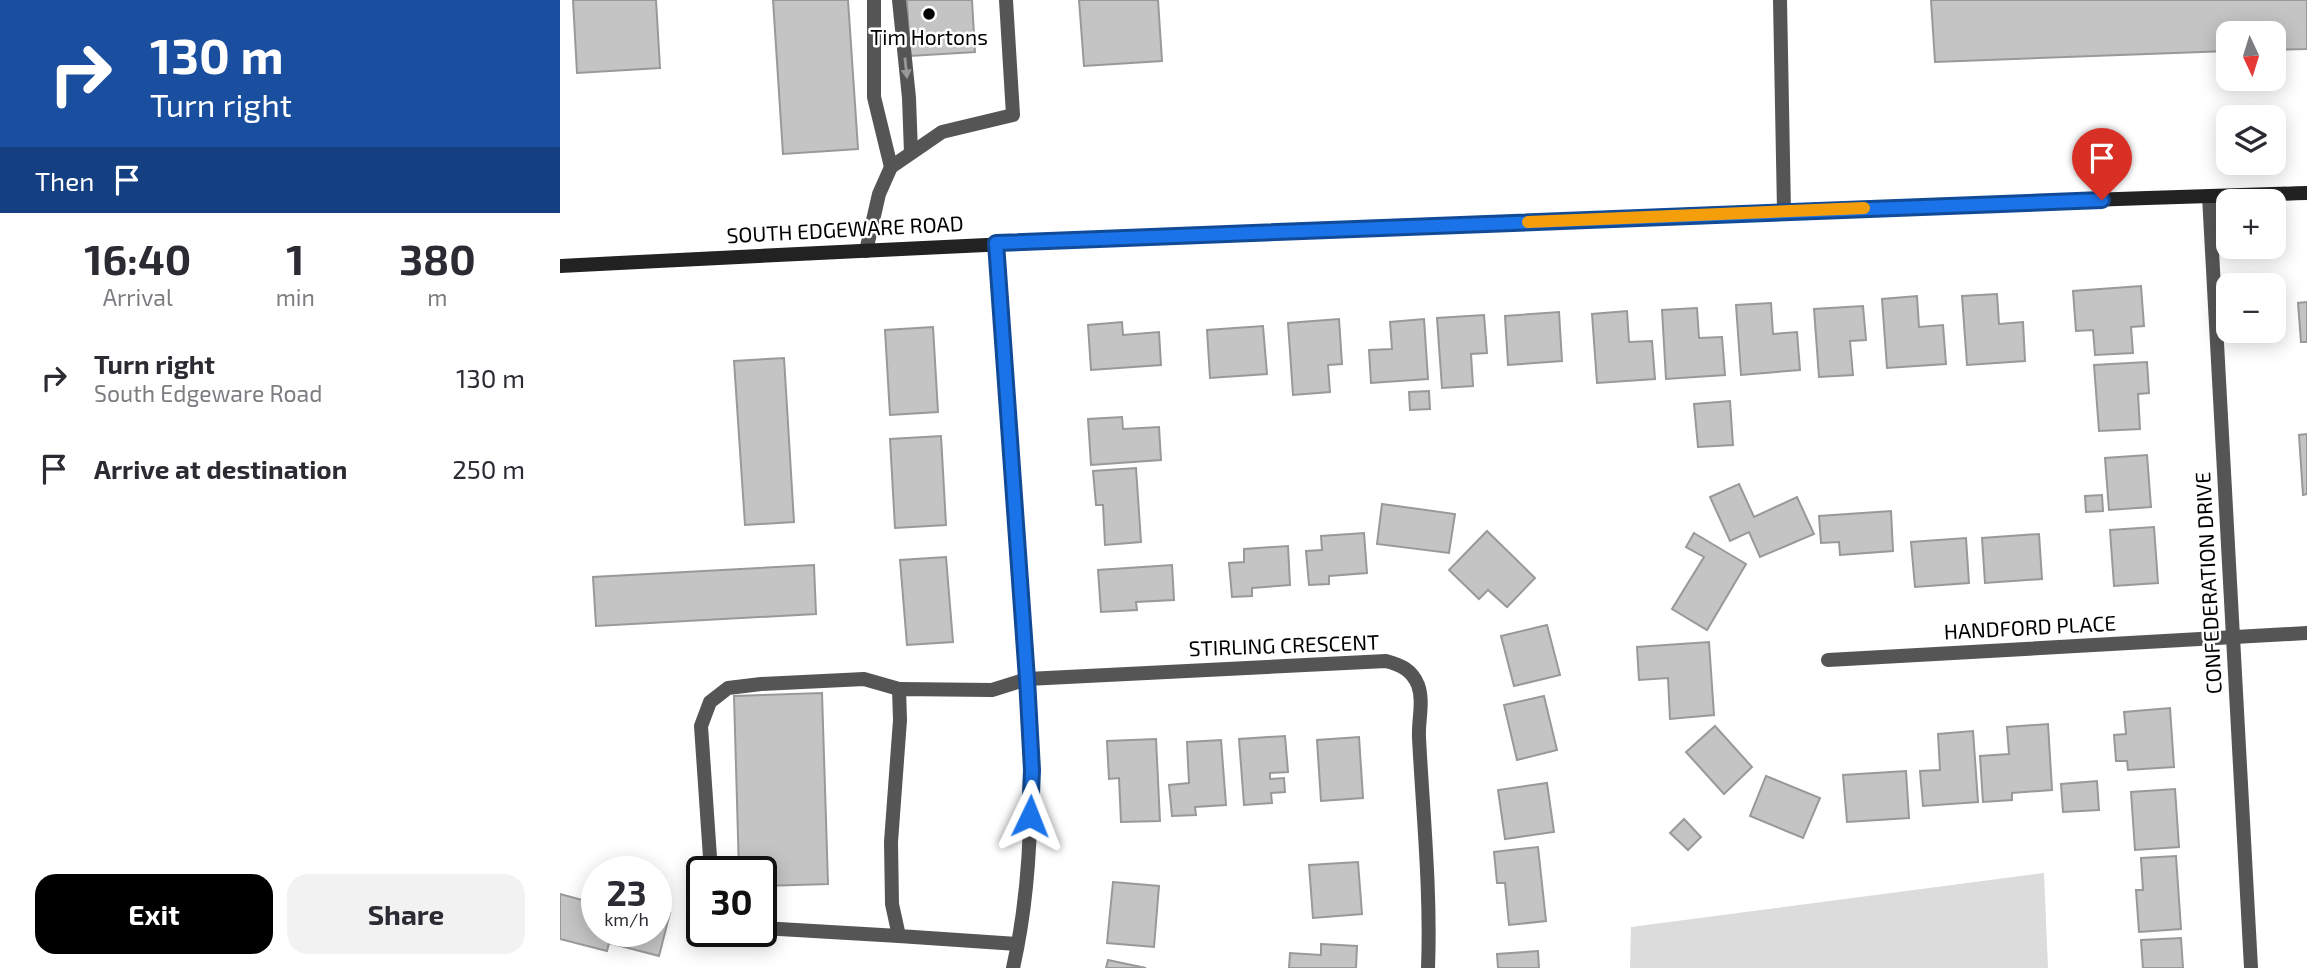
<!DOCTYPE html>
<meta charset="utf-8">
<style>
:root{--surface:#fff;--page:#f2f2f3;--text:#2b2b33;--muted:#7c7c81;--accent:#000}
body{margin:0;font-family:"Exo 2",sans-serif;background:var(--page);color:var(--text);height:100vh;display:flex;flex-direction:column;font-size:26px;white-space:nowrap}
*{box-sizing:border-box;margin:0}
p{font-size:23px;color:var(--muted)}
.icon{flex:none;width:38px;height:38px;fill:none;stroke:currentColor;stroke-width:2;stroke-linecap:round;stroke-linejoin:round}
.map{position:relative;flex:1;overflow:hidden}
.details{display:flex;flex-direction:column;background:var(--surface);width:560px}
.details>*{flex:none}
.hud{background:#1a4fa0;color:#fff;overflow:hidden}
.needle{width:46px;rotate:176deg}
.fabs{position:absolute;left:1656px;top:21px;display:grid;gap:14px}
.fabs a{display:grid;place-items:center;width:70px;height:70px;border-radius:14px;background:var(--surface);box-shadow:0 4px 18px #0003;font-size:35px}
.speed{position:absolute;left:21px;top:856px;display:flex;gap:14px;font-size:35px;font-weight:700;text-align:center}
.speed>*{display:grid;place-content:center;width:91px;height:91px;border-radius:50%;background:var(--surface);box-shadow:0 4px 18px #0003;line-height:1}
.speed small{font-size:18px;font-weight:400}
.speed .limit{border:4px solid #111;border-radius:10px;background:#fff;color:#111}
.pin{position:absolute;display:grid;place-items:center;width:60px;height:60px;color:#fff;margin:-72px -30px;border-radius:50% 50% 50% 0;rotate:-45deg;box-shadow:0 0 7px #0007}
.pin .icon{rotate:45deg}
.me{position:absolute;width:77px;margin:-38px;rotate:2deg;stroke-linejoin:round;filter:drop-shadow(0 0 5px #0008)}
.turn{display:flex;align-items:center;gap:24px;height:147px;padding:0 35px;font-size:32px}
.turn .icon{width:91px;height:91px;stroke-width:2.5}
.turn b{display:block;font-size:49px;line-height:60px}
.then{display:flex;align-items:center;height:66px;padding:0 35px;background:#0003;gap:14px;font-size:26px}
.eta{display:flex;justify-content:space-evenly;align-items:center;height:119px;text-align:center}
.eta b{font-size:42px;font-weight:700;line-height:49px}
.button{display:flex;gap:14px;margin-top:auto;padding:14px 35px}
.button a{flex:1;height:80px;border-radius:21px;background:var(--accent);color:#fff;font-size:28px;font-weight:700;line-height:80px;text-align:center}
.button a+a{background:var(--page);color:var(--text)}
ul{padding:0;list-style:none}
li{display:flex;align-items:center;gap:21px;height:91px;padding:0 35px}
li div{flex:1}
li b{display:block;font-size:26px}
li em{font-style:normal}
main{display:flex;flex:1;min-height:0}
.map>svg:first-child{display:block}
.green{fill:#dcdcdc}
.building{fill:#c4c4c4;stroke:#999;stroke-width:2}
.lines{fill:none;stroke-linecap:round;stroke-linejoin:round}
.service{stroke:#555;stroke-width:14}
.minor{stroke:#555;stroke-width:14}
.secondary{stroke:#222;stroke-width:14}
.oneway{fill:#999}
.route-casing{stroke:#114b97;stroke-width:18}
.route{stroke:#1a73e8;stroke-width:12}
.slow{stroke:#f59e0b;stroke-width:12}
.poi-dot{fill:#000;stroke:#fff;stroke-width:2.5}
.labels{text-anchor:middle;stroke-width:5;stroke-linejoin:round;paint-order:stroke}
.poi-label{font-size:21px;fill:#000;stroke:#fff}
.street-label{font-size:21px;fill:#000;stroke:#fff}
</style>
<main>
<section class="details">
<div class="hud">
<div class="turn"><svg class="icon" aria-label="right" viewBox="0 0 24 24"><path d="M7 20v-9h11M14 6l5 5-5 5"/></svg><div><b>130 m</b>Turn right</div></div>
<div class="then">Then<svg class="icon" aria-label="arrive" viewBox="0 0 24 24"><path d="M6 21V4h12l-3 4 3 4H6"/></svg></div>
</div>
<div class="eta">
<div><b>16:40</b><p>Arrival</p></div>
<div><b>1</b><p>min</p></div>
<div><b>380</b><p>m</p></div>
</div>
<ul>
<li><svg class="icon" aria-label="right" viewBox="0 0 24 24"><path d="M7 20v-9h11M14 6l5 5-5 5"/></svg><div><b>Turn right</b><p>South Edgeware Road</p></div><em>130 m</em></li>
<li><svg class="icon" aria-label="arrive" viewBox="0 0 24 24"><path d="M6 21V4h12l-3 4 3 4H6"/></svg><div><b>Arrive at destination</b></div><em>250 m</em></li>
</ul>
<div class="button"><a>Exit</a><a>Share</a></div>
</section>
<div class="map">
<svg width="1747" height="968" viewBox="0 0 1747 968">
<rect width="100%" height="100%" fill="#fff"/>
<polygon class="green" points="1484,873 1488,968 1070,968 1071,927"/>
<g class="building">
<polygon points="13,0 96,0 100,68 17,73"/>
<polygon points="213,0 288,0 298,149 223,154"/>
<polygon points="347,0 412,0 415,52 350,56"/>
<polygon points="519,0 598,0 602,61 524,66"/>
<polygon points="1371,0 1747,0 1747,49 1713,50 1713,33 1668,33 1668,51 1375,62"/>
<polygon points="1581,286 1584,326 1571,327 1573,353 1535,355 1533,330 1516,331 1513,291"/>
<polygon points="1437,294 1439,324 1463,322 1465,361 1407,365 1402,296"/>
<polygon points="1357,296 1359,327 1383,325 1386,364 1327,368 1322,299"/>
<polygon points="1747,302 1747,342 1741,342 1738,303"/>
<polygon points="1211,303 1213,334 1237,332 1240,370 1181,375 1176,305"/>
<polygon points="1303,306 1306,340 1290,341 1293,375 1259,377 1254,309"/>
<polygon points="1137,308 1139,338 1162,337 1165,375 1106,379 1102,310"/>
<polygon points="1067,311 1069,342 1092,341 1095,379 1037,383 1032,314"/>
<polygon points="999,312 1002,361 948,365 945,316"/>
<polygon points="924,315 927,353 911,354 913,386 882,388 877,318"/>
<polygon points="779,319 782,364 768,365 770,392 733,395 728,323"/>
<polygon points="864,319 868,379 811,383 809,350 832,349 830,322"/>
<polygon points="562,322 563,335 599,332 601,365 531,370 528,325"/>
<polygon points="703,326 707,374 650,378 647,330"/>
<polygon points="373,327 378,412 330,415 325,330"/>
<polygon points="224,358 234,522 185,525 174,361"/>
<polygon points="1587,362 1589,393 1578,394 1580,429 1539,431 1534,365"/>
<polygon points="869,391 870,409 850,410 849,392"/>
<polygon points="1170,401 1173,445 1138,447 1134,404"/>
<polygon points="562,417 563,429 599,427 601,460 531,465 528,419"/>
<polygon points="1747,434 1747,494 1743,495 1739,435"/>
<polygon points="381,436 386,525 335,528 330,439"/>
<polygon points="1587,455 1591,507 1549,510 1545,458"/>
<polygon points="576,468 581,542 545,545 543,505 536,505 533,471"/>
<polygon points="1179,484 1194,517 1237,497 1254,534 1200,557 1189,532 1170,541 1150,497"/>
<polygon points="1542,495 1543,511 1526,512 1525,496"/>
<polygon points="822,504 895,514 889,553 817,544"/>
<polygon points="1331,511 1333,551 1280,555 1279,542 1261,543 1259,516"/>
<polygon points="1594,527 1598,583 1554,586 1550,530"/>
<polygon points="927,531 975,578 947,607 928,590 919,599 889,570"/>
<polygon points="804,533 807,573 769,576 769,584 749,585 746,551 762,550 761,536"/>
<polygon points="1134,533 1186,564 1147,630 1112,609 1144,557 1126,547"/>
<polygon points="1479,534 1482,579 1425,583 1422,538"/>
<polygon points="1406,538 1409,583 1355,587 1351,542"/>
<polygon points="728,546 730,585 692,588 692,596 672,597 669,563 684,562 684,549"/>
<polygon points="386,557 393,642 347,645 340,560"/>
<polygon points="254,565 256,614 36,626 33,577"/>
<polygon points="612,565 614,600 576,602 577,610 541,612 538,570"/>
<polygon points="987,625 1000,675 954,686 941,636"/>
<polygon points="1149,642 1154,715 1110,719 1108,678 1079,680 1077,647"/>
<polygon points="262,693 268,884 201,886 201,872 179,872 174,696"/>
<polygon points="984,696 997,750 957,760 944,705"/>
<polygon points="1610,708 1614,767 1568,770 1567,761 1556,761 1554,735 1566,734 1564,712"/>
<polygon points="1488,724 1492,790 1452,793 1452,800 1423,802 1420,756 1449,754 1447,727"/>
<polygon points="1155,726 1192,767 1164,794 1126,752"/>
<polygon points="1413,731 1418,802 1363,806 1360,771 1380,770 1378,734"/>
<polygon points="725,736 728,772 710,773 710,779 724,778 725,792 711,793 712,803 684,805 679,739"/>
<polygon points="799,737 803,798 761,801 757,740"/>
<polygon points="596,739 600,821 561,822 559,778 549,779 547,741"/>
<polygon points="661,740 666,805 635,807 636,815 612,816 609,785 629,783 627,742"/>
<polygon points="1346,771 1349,818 1287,822 1283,775"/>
<polygon points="1206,776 1260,798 1243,838 1190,816"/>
<polygon points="1537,781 1539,810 1503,812 1501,784"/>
<polygon points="987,783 994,832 945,839 938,790"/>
<polygon points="1615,789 1619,847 1575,850 1571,792"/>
<polygon points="1124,819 1141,837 1128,850 1110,833"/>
<polygon points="978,847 986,921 949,925 945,883 937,883 934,852"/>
<polygon points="1616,856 1621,929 1579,932 1576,890 1583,890 1581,858"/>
<polygon points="798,862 802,914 753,918 749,865"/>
<polygon points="553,882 599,886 594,947 547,943"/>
<polygon points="0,894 37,904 37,931 96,931 96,909 110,913 99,956 49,943 47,951 0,939"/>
<polygon points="1621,938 1623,968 1583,968 1581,940"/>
<polygon points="761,944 797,946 796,968 729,968 730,953 761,955"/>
<polygon points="978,951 979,968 938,968 937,954"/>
<polygon points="548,960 586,968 546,968"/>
</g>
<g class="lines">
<g class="service">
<polyline points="314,0 314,97 331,167"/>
<polyline points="339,0 349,98 351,153"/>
<polyline points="1220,0 1224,211"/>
<polyline points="306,251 319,194 331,167 382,132 453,115 446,0"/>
<polyline points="151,872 141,726 150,702 168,688 201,684 304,679 339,689"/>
<polyline points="201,928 339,936"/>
<polyline points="457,944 339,936 332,904 331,842 340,720 339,689 432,690 467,679"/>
</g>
<g class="minor">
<polyline points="1649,196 1691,968"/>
<path d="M436,243C444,360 452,476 461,593C469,718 481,844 453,968"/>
<polyline points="1268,660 1747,633"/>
<path d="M467,679L826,661C841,665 852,670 858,685C864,701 858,721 859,738C863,814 871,892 868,968"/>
</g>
<path class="secondary" d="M0,266C582,236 1164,211 1747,193"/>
</g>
<defs><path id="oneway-solid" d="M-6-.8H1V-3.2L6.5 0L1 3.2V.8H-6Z" transform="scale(1.75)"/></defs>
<use class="oneway" href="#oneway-solid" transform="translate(346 68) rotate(84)"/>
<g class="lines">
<defs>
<polyline id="route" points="470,816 472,770 467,679 436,243 1542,200"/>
</defs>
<use href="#route" class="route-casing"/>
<use href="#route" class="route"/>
<polyline class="slow" points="968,222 1304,208"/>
</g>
<circle class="poi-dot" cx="369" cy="14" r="7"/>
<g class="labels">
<g class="poi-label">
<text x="369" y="45">Tim Hortons</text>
</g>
<g class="street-label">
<text transform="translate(285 230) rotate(-3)" y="7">SOUTH EDGEWARE ROAD</text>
<text transform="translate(1649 583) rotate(-93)" y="7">CONFEDERATION DRIVE</text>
<text transform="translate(1470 628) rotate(-3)" y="7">HANDFORD PLACE</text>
<text transform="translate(724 646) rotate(-2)" y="7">STIRLING CRESCENT</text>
</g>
</g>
</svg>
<div class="fabs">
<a><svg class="needle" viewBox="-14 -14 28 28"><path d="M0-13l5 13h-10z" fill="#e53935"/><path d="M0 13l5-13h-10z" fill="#7c7c81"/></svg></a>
<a><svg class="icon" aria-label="layers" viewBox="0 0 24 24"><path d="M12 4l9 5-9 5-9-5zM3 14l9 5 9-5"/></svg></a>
<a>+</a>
<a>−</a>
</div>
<div class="speed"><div>23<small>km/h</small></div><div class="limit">30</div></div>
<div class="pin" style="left:1542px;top:200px;background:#d93025"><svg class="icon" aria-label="arrive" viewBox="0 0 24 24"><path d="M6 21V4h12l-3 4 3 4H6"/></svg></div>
<svg class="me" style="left:470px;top:816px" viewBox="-20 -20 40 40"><path d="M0-17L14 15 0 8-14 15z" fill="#1a73e8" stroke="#fff" stroke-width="4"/></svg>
</div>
</main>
